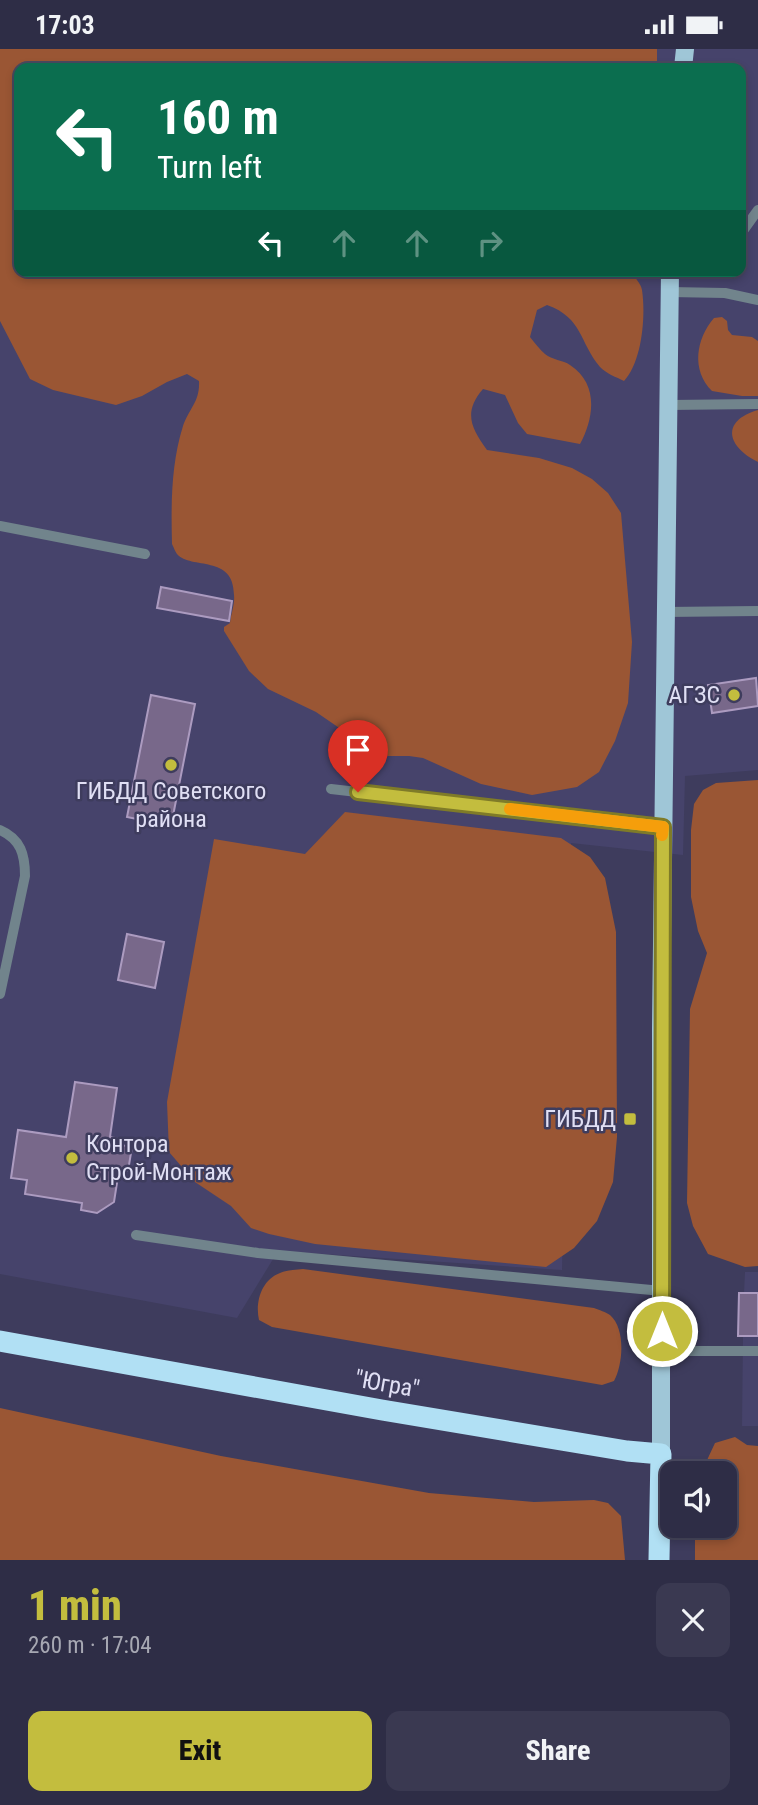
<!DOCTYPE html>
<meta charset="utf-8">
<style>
:root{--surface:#2e2d46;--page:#3a3951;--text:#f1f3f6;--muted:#a7a8b3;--line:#49495f;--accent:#c3bd3e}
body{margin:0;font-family:"Roboto Condensed",sans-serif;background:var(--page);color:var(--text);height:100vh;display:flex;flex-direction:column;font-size:26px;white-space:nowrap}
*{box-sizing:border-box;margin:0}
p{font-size:23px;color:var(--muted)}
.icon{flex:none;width:38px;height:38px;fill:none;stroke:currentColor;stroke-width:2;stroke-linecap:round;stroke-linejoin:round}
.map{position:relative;height:1511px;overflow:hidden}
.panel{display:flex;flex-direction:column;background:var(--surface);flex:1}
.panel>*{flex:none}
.top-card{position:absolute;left:14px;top:14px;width:732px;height:214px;border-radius:14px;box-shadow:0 4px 10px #0003,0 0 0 2px var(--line);background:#0b6e4f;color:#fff;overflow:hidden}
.fabs{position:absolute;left:660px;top:1412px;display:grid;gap:14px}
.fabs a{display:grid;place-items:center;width:77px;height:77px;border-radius:14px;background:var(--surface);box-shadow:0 4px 10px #0003,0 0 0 2px var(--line);font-size:35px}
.pin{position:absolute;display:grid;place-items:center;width:60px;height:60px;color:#fff;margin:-72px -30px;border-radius:50% 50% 50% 0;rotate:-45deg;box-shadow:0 0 7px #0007}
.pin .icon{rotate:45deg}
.me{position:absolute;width:77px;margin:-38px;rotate:0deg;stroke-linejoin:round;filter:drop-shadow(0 0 5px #0008)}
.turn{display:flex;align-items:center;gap:24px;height:147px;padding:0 28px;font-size:32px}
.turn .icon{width:91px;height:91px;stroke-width:2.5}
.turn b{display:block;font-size:49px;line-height:60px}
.lanes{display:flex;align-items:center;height:66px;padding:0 28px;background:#0003;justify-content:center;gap:35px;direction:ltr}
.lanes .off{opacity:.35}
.round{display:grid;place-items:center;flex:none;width:74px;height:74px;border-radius:14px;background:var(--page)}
.headline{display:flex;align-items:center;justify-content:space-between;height:119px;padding:0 28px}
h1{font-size:42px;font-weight:800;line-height:52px;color:var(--accent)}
.button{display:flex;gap:14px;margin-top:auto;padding:14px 28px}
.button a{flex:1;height:80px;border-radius:14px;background:var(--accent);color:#111;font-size:28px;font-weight:800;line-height:80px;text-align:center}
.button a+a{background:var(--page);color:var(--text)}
.status{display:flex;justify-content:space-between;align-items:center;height:49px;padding:0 35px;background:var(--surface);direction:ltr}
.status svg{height:19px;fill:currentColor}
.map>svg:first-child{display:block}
.built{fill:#46436b;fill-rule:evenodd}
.green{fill:#9a5634}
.building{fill:#78688a;stroke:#ac9bc0;stroke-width:2}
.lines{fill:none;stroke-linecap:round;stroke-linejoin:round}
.lane{stroke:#71848c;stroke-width:10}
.primary{stroke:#9fc6d7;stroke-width:18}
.highway{stroke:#b1e0f4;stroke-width:21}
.route-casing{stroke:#7f7b28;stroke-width:18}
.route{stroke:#c3bd3e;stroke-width:12}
.slow{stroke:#f59e0b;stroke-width:12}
.poi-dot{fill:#c3bd3e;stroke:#3e3c5d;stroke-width:2.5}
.labels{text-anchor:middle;stroke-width:5;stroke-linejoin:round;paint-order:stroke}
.poi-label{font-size:24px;fill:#e0dff4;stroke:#3e3c5d;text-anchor:end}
.street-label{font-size:24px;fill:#e0dff4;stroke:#3e3c5d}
</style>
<div class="status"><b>17:03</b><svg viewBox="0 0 49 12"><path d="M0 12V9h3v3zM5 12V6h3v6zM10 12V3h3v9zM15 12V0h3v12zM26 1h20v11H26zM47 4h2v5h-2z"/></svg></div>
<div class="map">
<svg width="758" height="1511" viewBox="0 0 758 1511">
<rect width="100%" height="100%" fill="#3e3c5d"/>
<g class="built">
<path d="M0,0H758V721L685,727L683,806L571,794L562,1221L278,1202L237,1269L0,1225ZM19,19H740V222H19Z"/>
<polygon points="745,1223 758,1223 758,1377 742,1377 743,1287 738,1287 739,1244 744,1244"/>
</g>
<g class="green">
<path d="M0,0H657V19H19V222H632C634,229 641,234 642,241C646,267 642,313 624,332C616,328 607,325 600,318C579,293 583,269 547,256L537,261L530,288C535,294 540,301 545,305C552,311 563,311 570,316C599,335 594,369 580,395L527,385L518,374L505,346L483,340C463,363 471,379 487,401L539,409L572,419L592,430L608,444L621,464L632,593L628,654L615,692L599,723L577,738L532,746L481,735L423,709L409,707H388L367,698L316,663L268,640L249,622L224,582V578L230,574C231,565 235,555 234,546C234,505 191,521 177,505C176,504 173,497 172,495C171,456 171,415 183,377C189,359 200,353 199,332L187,325L167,333L142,347L116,356L53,341L30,330L0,272Z"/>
<path d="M722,268L727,272L728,281L732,286L752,288L758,292V347H742L712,342C691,321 696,290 714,269Z"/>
<path d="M758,361V413C727,398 720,372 758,361Z"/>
<polygon points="758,731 758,1217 745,1218 708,1205 693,1177 687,1154 690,960 707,904 698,882 691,848 691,781 694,755 703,741 716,734"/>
<polygon points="345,763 561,789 590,808 605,829 616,883 617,1088 613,1133 597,1172 574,1199 546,1218 315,1195 269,1185 251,1179 231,1157 195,1133 169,1103 167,1053 214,790 305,805"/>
<path d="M303,1220L594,1259C599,1261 606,1263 610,1266C626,1280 623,1315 614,1332L602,1336L272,1278L259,1271C255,1254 261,1231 280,1224C287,1221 295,1221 303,1220Z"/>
<polygon points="0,1359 221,1407 429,1444 534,1453 594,1451 608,1454 621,1467 625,1511 0,1511"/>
<polygon points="735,1388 747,1396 758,1397 758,1511 695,1511 695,1477 724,1477 724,1424 701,1424 715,1394"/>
</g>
<g class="building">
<polygon points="161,538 232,552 229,572 157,559"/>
<polygon points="756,629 758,657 712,664 708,636"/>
<polygon points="151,646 195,655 171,777 127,768"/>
<polygon points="127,885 164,893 155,939 118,931"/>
<polygon points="75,1033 117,1039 110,1088 116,1089 115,1095 132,1098 128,1122 119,1121 114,1153 97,1164 81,1161 82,1154 25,1145 27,1131 11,1129 18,1081 66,1088"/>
<polygon points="739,1244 758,1244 758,1287 738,1287"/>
</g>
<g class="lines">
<g class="lane">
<polyline points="740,186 758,161"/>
<polyline points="670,243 725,244 758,251"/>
<polyline points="669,356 758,355"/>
<polyline points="0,477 145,505"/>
<polyline points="665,563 758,562"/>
<polyline points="331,740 663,778"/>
<path d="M0,781C21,790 25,806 25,827L0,945"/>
<polyline points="136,1186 258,1204 662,1242"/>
<polyline points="662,1302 758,1302"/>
</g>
<g class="primary">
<polyline points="683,19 685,0"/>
<polyline points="661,1405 661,979 670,222"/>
</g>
<polyline class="highway" points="0,1292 382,1361 627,1402 661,1405 659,1511"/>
</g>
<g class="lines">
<defs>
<polyline id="route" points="358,743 663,778 662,1282"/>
</defs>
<use href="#route" class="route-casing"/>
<use href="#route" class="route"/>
<polyline class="slow" points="510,760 663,778 662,786"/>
</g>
<g class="poi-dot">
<circle cx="734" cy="646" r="7"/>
<circle cx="171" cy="716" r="7"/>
<rect x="623" y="1063" width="14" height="14" rx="3.5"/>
<circle cx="72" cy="1109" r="7"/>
</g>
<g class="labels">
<g class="poi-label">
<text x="720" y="654">АГЗС</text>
<text x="171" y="750" text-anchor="middle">ГИБДД Советского<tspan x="171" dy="28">района</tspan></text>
<text x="616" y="1078">ГИБДД</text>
<text x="86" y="1103" text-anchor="start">Контора<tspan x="86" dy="28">Строй-Монтаж</tspan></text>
</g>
<g class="street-label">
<text transform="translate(387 1335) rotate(10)" y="8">"Югра"</text>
</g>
</g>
</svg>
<div class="fabs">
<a><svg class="icon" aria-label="sound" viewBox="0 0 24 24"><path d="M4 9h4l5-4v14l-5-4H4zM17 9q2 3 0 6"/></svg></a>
</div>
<div class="pin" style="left:358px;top:743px;background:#d93025"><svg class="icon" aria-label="arrive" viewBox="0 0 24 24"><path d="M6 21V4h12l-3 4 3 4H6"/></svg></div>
<svg class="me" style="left:662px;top:1282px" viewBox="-20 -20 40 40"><circle r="17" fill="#c3bd3e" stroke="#fff" stroke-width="3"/><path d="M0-11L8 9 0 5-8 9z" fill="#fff"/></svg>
<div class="top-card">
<div class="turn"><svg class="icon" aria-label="left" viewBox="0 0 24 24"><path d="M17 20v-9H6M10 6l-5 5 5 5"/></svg><div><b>160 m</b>Turn left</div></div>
<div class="lanes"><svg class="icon" aria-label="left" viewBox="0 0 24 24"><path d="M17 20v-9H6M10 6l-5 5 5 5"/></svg><svg class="icon off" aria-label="ahead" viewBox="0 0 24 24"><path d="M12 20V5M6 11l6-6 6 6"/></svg><svg class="icon off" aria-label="ahead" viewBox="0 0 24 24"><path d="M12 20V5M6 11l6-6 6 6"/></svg><svg class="icon off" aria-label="right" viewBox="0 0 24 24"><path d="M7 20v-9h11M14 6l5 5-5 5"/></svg></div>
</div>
</div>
<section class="panel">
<div class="headline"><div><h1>1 min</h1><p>260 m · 17:04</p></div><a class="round"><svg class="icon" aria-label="close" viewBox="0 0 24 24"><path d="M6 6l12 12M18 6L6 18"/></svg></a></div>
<div class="button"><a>Exit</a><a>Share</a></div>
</section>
